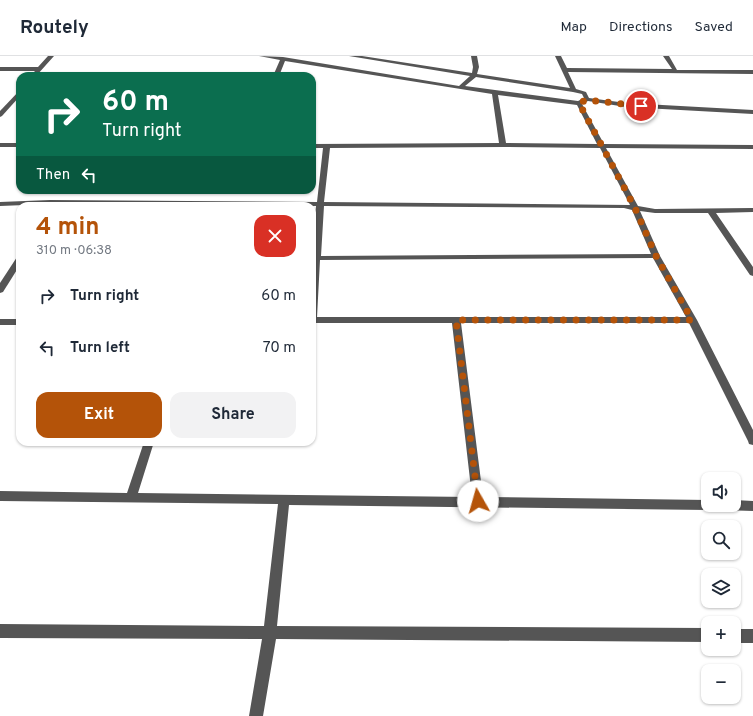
<!DOCTYPE html>
<meta charset="utf-8">
<style>
:root{--surface:#fff;--page:#f2f2f3;--text:#1f2937;--muted:#747a83;--line:#e0e1e3;--accent:#b45309}
body{margin:0;font-family:Overpass,sans-serif;background:var(--page);color:var(--text);height:100vh;display:flex;flex-direction:column;font-size:15px;white-space:nowrap}
*{box-sizing:border-box;margin:0}
p{font-size:13px;color:var(--muted)}
.icon{flex:none;width:22px;height:22px;fill:none;stroke:currentColor;stroke-width:2;stroke-linecap:round;stroke-linejoin:round}
.map{position:relative;flex:1;overflow:hidden}
.sheet{position:absolute;left:16px;top:146px;width:300px;height:244px;display:flex;flex-direction:column;background:var(--surface);border-radius:12px;box-shadow:0 1px 3px #0004}
.sheet>*{flex:none}
.top-card{position:absolute;left:16px;top:16px;width:300px;height:122px;border-radius:12px;box-shadow:0 1px 3px #0004;background:#0b6e4f;color:#fff;overflow:hidden}
.tools{position:absolute;left:701px;top:416px;display:grid;gap:8px}
.tools a{display:grid;place-items:center;width:40px;height:40px;border-radius:8px;background:var(--surface);box-shadow:0 1px 3px #0004;font-size:20px}
.pin{position:absolute;display:grid;place-items:center;width:34px;height:34px;color:#fff;margin:-17px;border:2px solid #fff;border-radius:50%;box-shadow:0 1px 4px #0007}
.me{position:absolute;width:44px;margin:-22px;rotate:353deg;stroke-linejoin:round;filter:drop-shadow(0 0 3px #0008)}
.turn{display:flex;align-items:center;gap:14px;height:84px;padding:0 20px;font-size:18px}
.turn .icon{width:52px;height:52px;stroke-width:2.5}
.turn b{display:block;font-size:28px;line-height:34px}
.then{display:flex;align-items:center;height:38px;padding:0 20px;background:#0003;gap:8px;font-size:15px}
.round{display:grid;place-items:center;flex:none;width:42px;height:42px;border-radius:12px;background:var(--page)}
.headline{display:flex;align-items:center;justify-content:space-between;height:68px;padding:0 20px}
h1{font-size:24px;font-weight:700;line-height:30px;color:var(--accent)}
.cta{display:flex;gap:8px;margin-top:auto;padding:8px 20px}
.cta a{flex:1;height:46px;border-radius:12px;background:var(--accent);color:#fff;font-size:16px;font-weight:700;line-height:46px;text-align:center}
.cta a+a{background:var(--page);color:var(--text)}
ul{padding:0;list-style:none}
li{display:flex;align-items:center;gap:12px;height:52px;padding:0 20px}
li div{flex:1}
li b{display:block;font-size:15px}
li em{font-style:normal}
header{display:flex;align-items:center;gap:24px;box-sizing:border-box;height:56px;padding:0 20px;background:var(--surface);border-bottom:1px solid var(--line)}
header strong{font-size:19px}
nav{display:flex;gap:22px;margin-inline-start:auto;font-size:14px}
.map>svg:first-child{display:block}
.lines{fill:none;stroke-linecap:round;stroke-linejoin:round}
.minor{fill:#555;fill-rule:evenodd}
.route{stroke:#b45309;stroke-width:7;stroke-dasharray:0 12.6}
</style>
<header>
<strong>Routely</strong>
<nav><a>Map</a><a>Directions</a><a>Saved</a></nav>
</header>
<div class="map">
<svg width="753" height="660" viewBox="0 0 753 660">
<rect width="100%" height="100%" fill="#fff"/>
<g class="lines">
<g class="minor">
<polygon points="48,0 54,0 37,19 32,18 35,15 0,15 0,11 38,11"/>
<path d="M259,0L283,1L459,30L470,20L349,0H362L472,17L473,11L471,0H477L479,11L477,18L570,32L555,0H561L567,12L672,13L663,0H669L677,14H753V18L568,16L576,33L586,36L589,42L626,47L753,54V58L626,51L588,45L582,48L604,88L753,89V93L606,92L638,150L655,153L753,152V156L716,157L753,211V220L750,219L708,157H655L640,155L660,200L697,264L753,374V389L749,388L748,385L689,267H461L483,441L708,444V449H714L712,452L708,454L289,449L277,570L708,572V586L276,583L263,660H249L262,583L0,582V568L264,570L278,448L0,445V435L127,437L144,386H154L138,437L472,441L452,267H312V200L316,150L50,148L0,150V146L50,144L317,146L323,92H312V88L499,87L492,38L285,5L279,20H273L280,4ZM476,21L573,36L582,38L584,42L578,45L465,30ZM498,39L577,49L597,88L506,87ZM503,91L600,92L630,149L324,146L330,92ZM324,150L624,152L632,154L651,198L321,200ZM653,202L686,261H317L320,204Z"/>
<polygon points="20,34 20,40 2,60 0,61 0,55"/>
<rect x="0" y="87" width="20" height="4"/>
<polygon points="17,201 20,201 20,209 3,236 0,237 0,227"/>
<rect x="0" y="263" width="20" height="6"/>
<polygon points="734,444 753,445 753,455 722,454 718,452 716,449 734,449"/>
<rect x="734" y="573" width="19" height="14"/>
</g>
</g>
<g class="lines">
<polyline class="route" points="478,445 456,264 692,264 656,200 635,152 579,47 587,44 641,50"/>
</g>
</svg>
<div class="tools">
<a><svg class="icon" aria-label="sound" viewBox="0 0 24 24"><path d="M4 9h4l5-4v14l-5-4H4zM17 9q2 3 0 6"/></svg></a>
<a><svg class="icon" aria-label="search" viewBox="0 0 24 24"><circle cx="10" cy="10" r="6"/><path d="M15 15l6 6"/></svg></a>
<a><svg class="icon" aria-label="layers" viewBox="0 0 24 24"><path d="M12 4l9 5-9 5-9-5zM3 14l9 5 9-5"/></svg></a>
<a>+</a>
<a>−</a>
</div>
<div class="pin" style="left:641px;top:50px;background:#d93025"><svg class="icon" aria-label="arrive" viewBox="0 0 24 24"><path d="M6 21V4h12l-3 4 3 4H6"/></svg></div>
<svg class="me" style="left:478px;top:445px" viewBox="-20 -20 40 40"><circle r="19" fill="#fff"/><path d="M0-13L10 11 0 6-10 11z" fill="#b45309"/></svg>
<div class="top-card">
<div class="turn"><svg class="icon" aria-label="right" viewBox="0 0 24 24"><path d="M7 20v-9h11M14 6l5 5-5 5"/></svg><div><b>60 m</b>Turn right</div></div>
<div class="then">Then<svg class="icon" aria-label="left" viewBox="0 0 24 24"><path d="M17 20v-9H6M10 6l-5 5 5 5"/></svg></div>
</div>
<section class="sheet">
<div class="headline"><div><h1>4 min</h1><p>310 m · 06:38</p></div><a class="round" style="background:#d93025;color:#fff"><svg class="icon" aria-label="close" viewBox="0 0 24 24"><path d="M6 6l12 12M18 6L6 18"/></svg></a></div>
<ul>
<li><svg class="icon" aria-label="right" viewBox="0 0 24 24"><path d="M7 20v-9h11M14 6l5 5-5 5"/></svg><div><b>Turn right</b></div><em>60 m</em></li>
<li><svg class="icon" aria-label="left" viewBox="0 0 24 24"><path d="M17 20v-9H6M10 6l-5 5 5 5"/></svg><div><b>Turn left</b></div><em>70 m</em></li>
</ul>
<div class="cta"><a>Exit</a><a>Share</a></div>
</section>
</div>
